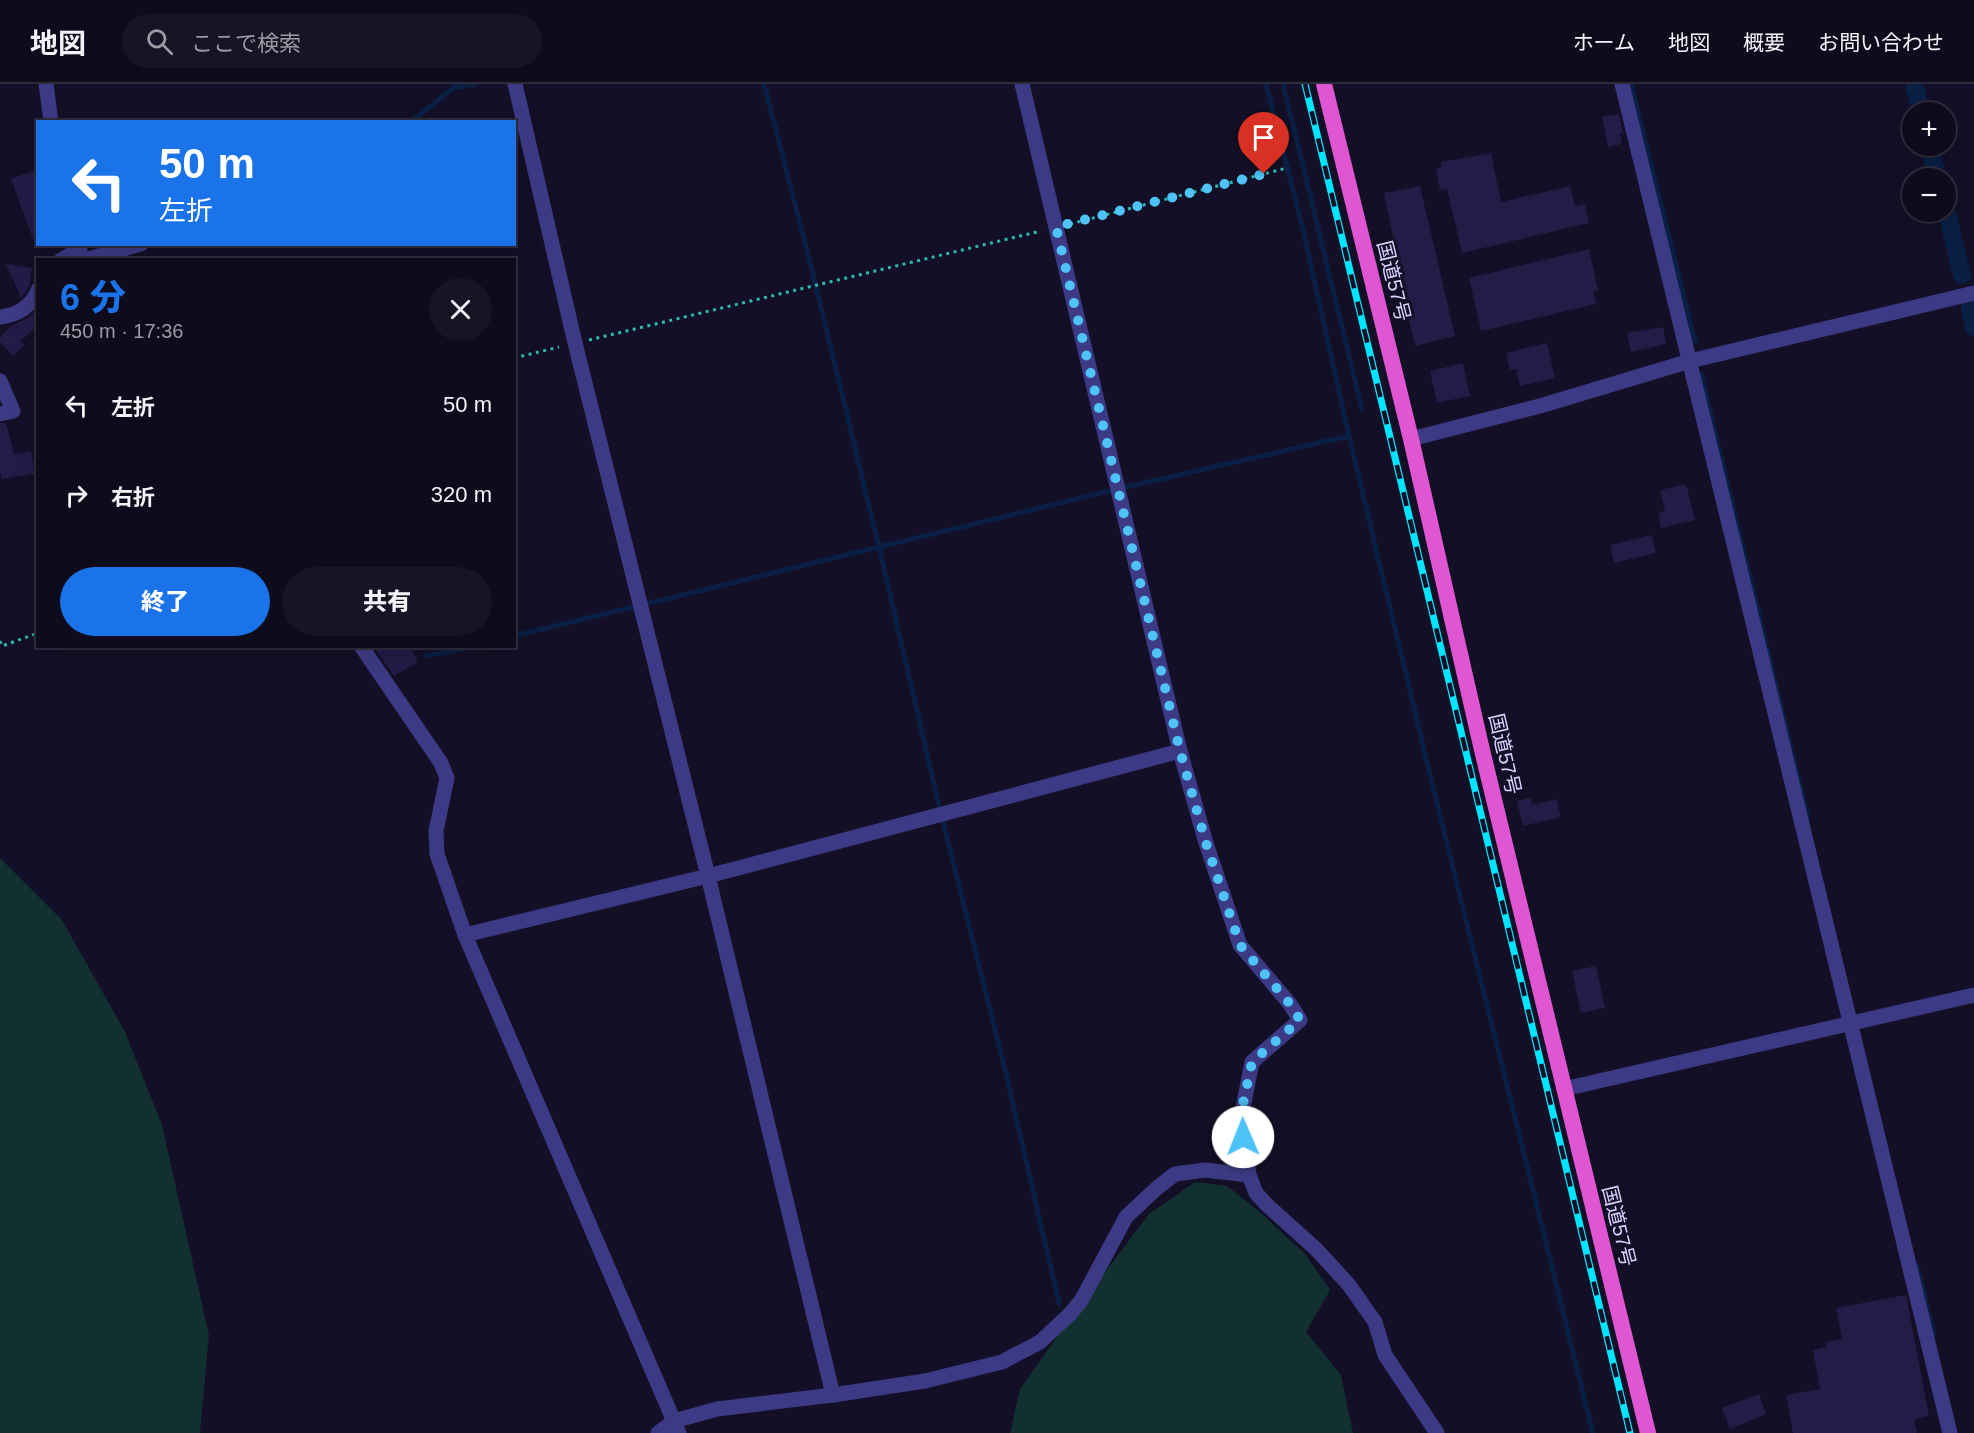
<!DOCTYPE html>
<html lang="ja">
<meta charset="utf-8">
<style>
:root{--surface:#0e0b1c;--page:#171425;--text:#f1f3f6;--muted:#9b9ba3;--line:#2e2b3b;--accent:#1a73e8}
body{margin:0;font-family:Helvetica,"Noto Sans JP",sans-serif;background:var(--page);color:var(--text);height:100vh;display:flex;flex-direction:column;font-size:22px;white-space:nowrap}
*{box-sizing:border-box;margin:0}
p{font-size:20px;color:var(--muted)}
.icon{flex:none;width:33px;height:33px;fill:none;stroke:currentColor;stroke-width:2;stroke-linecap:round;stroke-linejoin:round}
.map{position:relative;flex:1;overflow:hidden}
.side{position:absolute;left:36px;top:174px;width:480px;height:390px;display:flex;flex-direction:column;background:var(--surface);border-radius:0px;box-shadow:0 6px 24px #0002,0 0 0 2px var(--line)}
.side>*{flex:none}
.top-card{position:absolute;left:36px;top:36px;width:480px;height:126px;border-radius:0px;box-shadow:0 6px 24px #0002,0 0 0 2px var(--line);background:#1a73e8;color:#fff;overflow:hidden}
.buttons{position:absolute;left:1902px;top:18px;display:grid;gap:12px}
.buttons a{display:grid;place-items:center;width:54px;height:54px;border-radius:50%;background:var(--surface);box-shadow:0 6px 24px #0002,0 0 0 2px var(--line);font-size:30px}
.pin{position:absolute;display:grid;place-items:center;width:51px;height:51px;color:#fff;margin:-62px -26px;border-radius:50% 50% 50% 0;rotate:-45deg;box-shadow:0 0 6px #0007}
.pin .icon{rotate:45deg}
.me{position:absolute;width:66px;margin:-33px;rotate:359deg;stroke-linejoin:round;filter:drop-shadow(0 0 4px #0008)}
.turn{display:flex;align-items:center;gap:21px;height:126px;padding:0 24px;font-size:27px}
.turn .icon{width:78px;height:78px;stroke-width:2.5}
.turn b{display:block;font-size:42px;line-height:51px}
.round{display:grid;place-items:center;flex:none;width:63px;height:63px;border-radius:32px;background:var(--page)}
.summary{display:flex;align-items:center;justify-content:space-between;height:102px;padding:0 24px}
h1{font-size:36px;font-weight:800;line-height:45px;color:var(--accent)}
.cta{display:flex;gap:12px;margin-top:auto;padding:12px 24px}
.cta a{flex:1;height:69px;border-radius:36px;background:var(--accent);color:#fff;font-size:24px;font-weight:800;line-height:69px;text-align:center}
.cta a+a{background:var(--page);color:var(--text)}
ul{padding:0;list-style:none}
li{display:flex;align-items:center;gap:18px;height:90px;padding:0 24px}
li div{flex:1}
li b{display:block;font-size:22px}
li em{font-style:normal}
header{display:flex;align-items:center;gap:36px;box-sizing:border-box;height:84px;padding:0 30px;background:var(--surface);border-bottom:2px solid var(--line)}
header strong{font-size:28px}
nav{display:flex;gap:33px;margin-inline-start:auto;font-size:21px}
.search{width:420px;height:54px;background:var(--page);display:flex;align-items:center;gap:15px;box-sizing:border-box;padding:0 21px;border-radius:33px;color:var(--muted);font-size:22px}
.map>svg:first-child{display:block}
.green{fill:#12302f}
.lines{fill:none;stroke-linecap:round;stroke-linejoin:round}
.stream{stroke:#0a1f44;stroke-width:5}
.canal{stroke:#0a1f44;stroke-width:18}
.building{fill:#241b47}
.path{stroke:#2fb8b0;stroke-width:3;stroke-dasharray:3 4.5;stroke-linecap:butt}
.minor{stroke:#3d3a85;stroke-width:15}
.tertiary{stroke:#3d3a85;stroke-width:15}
.trunk{stroke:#e055d1;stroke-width:16}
.rail-casing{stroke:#00e5ff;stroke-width:7}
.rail{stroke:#130f26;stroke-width:4.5;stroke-dasharray:14;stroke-linecap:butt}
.route{stroke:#4fc3f7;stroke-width:10;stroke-dasharray:0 18}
.labels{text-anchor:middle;stroke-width:6;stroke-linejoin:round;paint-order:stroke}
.street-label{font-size:20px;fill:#d9d4ff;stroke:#130f26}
</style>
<header>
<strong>地図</strong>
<div class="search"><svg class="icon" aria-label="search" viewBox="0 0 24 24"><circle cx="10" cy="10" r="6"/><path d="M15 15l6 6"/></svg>ここで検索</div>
<nav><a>ホーム</a><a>地図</a><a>概要</a><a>お問い合わせ</a></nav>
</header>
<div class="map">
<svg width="1974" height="1349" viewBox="0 0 1974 1349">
<rect width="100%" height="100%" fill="#130f26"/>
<g class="green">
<polygon points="0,774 62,836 125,948 162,1041 209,1251 200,1349 0,1349"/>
<polygon points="1195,1098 1227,1102 1261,1129 1305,1170 1330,1206 1306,1248 1341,1291 1353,1349 1010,1349 1020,1305 1071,1233 1149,1130"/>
</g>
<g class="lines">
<g class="stream">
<polyline points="455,0 457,3 476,0"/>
<polyline points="764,0 811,182 879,463 941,730 1006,990 1059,1219"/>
<polyline points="1266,0 1303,146 1349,352 1433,703 1593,1349"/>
<polyline points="1283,0 1362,325"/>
<polyline points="1631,0 1695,258"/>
<polyline points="411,38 453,4"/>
<polyline points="1701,290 1808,735"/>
<polyline points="514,552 1113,406 1349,352"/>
<polyline points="426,572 467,564"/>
<polyline points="1917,1181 1934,1251"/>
</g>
<g class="canal">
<polyline points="1914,0 1921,28"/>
<polyline points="1929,62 1938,94"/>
<polyline points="1946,125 1962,191"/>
<polyline points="1970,225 1974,243"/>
</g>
</g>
<g class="building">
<polygon points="1619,30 1623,49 1620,50 1622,60 1608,63 1602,33"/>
<polygon points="1491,69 1501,118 1570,102 1575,122 1585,120 1589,139 1462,169 1447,105 1440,106 1436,84 1442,83 1441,78"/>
<polygon points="38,85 38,162 36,163 11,95"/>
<polygon points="1420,102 1455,252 1415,262 1400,197 1402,197 1384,109"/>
<polygon points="1589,165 1598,206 1593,207 1596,220 1481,247 1469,194"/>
<polygon points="6,180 32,184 29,203 21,214"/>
<polygon points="38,225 38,241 21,257 25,261 13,272 0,258 0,253 14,240 28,234"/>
<polygon points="1663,243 1666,260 1631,268 1627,249"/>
<polygon points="1547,259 1555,294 1520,302 1516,285 1510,286 1506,269"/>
<polygon points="1463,279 1470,312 1437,319 1430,287"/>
<polygon points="0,339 6,339 14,370 31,367 35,390 2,395 0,387"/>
<polygon points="1686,400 1695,436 1661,444 1658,429 1665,427 1660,406"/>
<polygon points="1652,451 1656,469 1614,479 1610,461"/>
<polygon points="373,562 409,562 418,578 394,592"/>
<polygon points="1531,714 1532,721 1556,715 1561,733 1523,742 1517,717"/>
<polygon points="1596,882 1605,924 1581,929 1572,887"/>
<polygon points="1906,1211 1929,1332 1914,1335 1917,1349 1793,1349 1786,1311 1820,1305 1813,1266 1827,1263 1826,1258 1842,1255 1836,1224"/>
<polygon points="1759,1310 1766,1330 1730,1345 1722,1324"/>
</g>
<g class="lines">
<g class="path">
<polyline points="1070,140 1287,84"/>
<polyline points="589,256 1041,147"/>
<polyline points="514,274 559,263"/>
<polyline points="0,557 2,562 38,549"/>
</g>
<g class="minor">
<polyline points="46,0 51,38"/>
<polyline points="515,0 575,259 708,792 833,1311"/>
<polyline points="1022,0 1180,667 1206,759 1240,861 1290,920 1300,936 1252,978 1241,1034 1249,1091 1256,1109 1267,1121 1316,1165 1349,1201 1375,1238 1385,1271 1437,1349"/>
<polyline points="1622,0 1950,1349"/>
<polyline points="88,175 141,160"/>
<polyline points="61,176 80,165"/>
<path d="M0,233C18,231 31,223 38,206"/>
<polyline points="0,297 13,327 0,330"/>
<polyline points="361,562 441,679 447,694 436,747 437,770 465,851 679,1349"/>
<polyline points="465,851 708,792 1180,667"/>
<polyline points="1564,1005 1974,911"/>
<polyline points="658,1349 674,1337 717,1325 833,1311 925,1297 1002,1278 1040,1258 1069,1231 1081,1217 1126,1133 1157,1104 1175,1090 1205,1086 1249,1091"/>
</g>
<polyline class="tertiary" points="1411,355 1540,322 1690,277 1974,209"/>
<polyline class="trunk" points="1324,0 1411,355 1482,666 1648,1349"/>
<defs>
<polyline id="rail" points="1305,0 1630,1349"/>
</defs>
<use href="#rail" class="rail-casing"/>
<use href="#rail" class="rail"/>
</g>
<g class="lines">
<polyline class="route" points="1243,1053 1240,1034 1252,978 1300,936 1290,920 1240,861 1206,759 1180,667 1056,143 1264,90"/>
</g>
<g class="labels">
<g class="street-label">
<text transform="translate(1394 197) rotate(76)" y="7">国道57号</text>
<text transform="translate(1505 670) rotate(77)" y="7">国道57号</text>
<text transform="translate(1619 1142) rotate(76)" y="7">国道57号</text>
</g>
</g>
</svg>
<div class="buttons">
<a>+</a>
<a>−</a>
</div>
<div class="pin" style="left:1264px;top:90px;background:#d93025"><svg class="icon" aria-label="arrive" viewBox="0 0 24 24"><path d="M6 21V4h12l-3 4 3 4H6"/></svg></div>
<svg class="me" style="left:1243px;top:1053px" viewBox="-20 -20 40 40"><circle r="19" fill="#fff"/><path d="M0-13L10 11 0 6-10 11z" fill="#4fc3f7"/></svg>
<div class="top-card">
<div class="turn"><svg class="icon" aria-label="left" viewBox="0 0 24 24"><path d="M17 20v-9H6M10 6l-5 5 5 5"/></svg><div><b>50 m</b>左折</div></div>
</div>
<section class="side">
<div class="summary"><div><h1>6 分</h1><p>450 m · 17:36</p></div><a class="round"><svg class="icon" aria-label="close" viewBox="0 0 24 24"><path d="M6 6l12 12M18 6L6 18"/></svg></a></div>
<ul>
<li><svg class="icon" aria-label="left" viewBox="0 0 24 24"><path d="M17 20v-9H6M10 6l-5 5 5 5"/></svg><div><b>左折</b></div><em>50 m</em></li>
<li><svg class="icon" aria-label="right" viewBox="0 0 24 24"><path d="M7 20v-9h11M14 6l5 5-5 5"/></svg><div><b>右折</b></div><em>320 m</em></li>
</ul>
<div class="cta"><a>終了</a><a>共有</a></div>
</section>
</div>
